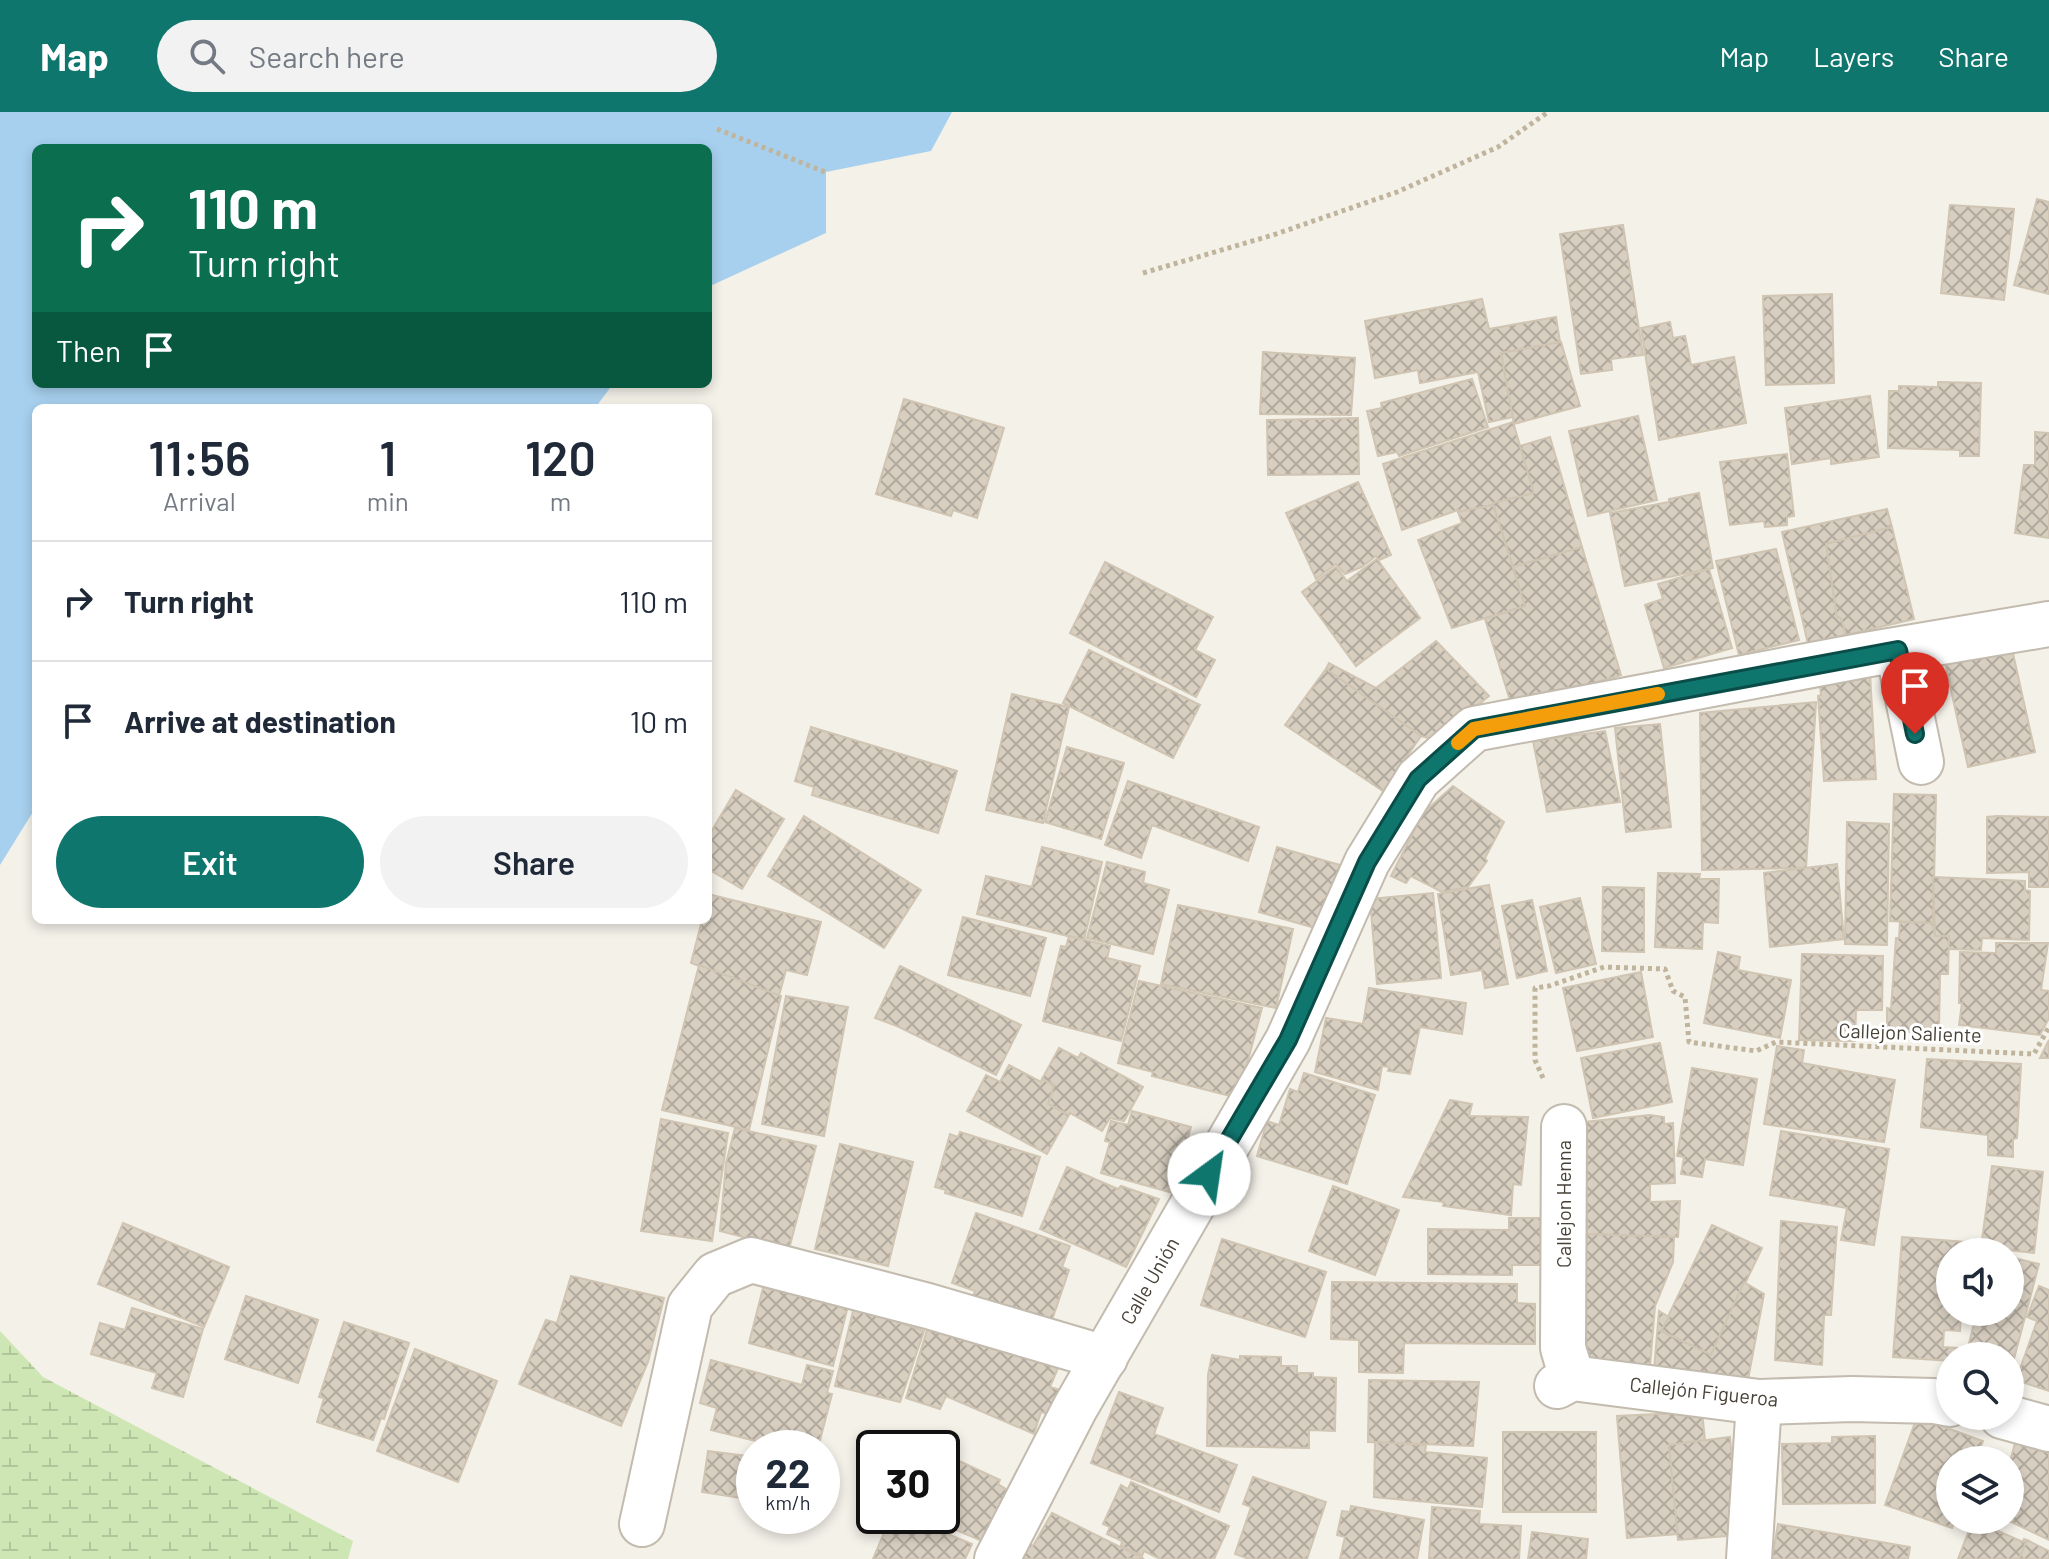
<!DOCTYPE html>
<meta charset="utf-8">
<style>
:root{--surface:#fff;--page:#f2f2f3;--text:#1f2937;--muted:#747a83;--line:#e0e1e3;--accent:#0f766e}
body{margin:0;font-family:Barlow,sans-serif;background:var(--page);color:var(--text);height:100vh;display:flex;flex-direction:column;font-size:30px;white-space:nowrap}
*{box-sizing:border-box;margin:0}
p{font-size:26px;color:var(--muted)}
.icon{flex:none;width:44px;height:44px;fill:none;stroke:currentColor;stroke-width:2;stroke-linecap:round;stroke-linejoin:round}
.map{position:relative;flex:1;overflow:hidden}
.panel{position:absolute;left:32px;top:292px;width:680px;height:520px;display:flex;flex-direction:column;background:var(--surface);border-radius:12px;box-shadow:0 4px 12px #0003}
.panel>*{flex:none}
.top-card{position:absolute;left:32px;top:32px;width:680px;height:244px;border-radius:12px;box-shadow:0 4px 12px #0003;background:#0b6e4f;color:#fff;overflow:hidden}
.buttons{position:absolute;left:1936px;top:1126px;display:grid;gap:16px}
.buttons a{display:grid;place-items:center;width:88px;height:88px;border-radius:50%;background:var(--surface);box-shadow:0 4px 12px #0003;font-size:40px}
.speed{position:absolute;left:736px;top:1318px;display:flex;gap:16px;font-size:40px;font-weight:700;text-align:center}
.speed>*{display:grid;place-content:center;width:104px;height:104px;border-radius:50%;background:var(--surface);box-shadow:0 4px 12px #0003;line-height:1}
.speed small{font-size:20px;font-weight:400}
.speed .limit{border:4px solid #111;border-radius:12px;background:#fff;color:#111}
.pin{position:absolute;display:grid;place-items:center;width:68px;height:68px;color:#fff;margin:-82px -34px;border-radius:50% 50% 50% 0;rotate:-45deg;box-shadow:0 0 8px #0007}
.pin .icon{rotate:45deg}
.me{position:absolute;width:88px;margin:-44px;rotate:31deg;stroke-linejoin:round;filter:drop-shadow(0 0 6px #0008)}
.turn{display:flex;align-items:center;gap:28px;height:168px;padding:0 24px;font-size:36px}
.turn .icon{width:104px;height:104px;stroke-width:2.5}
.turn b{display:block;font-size:56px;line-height:68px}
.then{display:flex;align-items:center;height:76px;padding:0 24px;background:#0003;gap:16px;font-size:30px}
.eta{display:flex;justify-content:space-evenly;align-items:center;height:136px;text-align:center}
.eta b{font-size:48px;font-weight:600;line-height:56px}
.action{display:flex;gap:16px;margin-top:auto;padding:16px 24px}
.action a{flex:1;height:92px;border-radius:48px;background:var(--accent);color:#fff;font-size:32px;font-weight:600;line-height:92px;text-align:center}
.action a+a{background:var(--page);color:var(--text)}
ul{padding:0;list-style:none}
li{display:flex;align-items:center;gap:24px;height:120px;padding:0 24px;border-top:2px solid var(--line)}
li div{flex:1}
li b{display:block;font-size:30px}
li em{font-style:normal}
header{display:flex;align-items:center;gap:48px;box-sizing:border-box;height:112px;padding:0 40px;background:var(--accent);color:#fff}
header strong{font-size:38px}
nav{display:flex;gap:44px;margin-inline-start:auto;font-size:28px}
.search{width:560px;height:72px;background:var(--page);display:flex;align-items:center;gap:20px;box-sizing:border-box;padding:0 28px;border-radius:44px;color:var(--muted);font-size:30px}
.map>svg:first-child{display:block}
.wetland{fill:url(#wetland-marsh)}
.water{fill:#a7d0ee}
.building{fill:url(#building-cross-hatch);stroke:#d0c4b2;stroke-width:2}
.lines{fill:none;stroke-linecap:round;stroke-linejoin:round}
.minor-casing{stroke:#c2bbae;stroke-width:48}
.path{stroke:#c0b49d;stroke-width:5;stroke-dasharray:4 4;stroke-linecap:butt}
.minor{stroke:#fff;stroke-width:44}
.route-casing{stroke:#0a4d48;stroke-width:20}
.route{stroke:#0f766e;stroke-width:14}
.slow{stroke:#f59e0b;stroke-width:14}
.labels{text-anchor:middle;stroke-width:6;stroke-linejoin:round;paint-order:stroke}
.street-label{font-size:20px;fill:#474137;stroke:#fff}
</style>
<header>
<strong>Map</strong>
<div class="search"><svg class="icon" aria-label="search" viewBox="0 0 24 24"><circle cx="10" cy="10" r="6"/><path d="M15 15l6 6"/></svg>Search here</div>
<nav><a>Map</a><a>Layers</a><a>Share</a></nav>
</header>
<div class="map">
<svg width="2049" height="1447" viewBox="0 0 2049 1447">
<defs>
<pattern id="wetland-marsh" width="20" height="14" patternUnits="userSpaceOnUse" patternTransform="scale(2)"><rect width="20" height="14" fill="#cee6b3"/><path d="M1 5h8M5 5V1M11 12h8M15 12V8" fill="none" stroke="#b2c69b"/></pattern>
<pattern id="building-cross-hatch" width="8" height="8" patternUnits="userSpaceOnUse" patternTransform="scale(2)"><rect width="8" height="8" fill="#d8cfc1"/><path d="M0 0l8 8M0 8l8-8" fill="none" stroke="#b1aa9e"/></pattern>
</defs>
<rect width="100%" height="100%" fill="#f4f1e9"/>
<polygon class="wetland" points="0,1219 43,1265 353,1429 348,1447 0,1447"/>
<polygon class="water" points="0,0 952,0 931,39 826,60 826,121 708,175 708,36 36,36 36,272 613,272 595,296 36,296 36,695 0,753"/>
<g class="building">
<polygon points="2037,87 2049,90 2049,182 2014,173"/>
<polygon points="1950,93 2014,97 2004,188 1941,181"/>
<polygon points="1623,113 1643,243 1611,247 1612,258 1581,262 1560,122"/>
<polygon points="1832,182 1834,271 1766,273 1763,184"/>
<polygon points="1482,187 1489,217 1556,205 1560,230 1501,241 1513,305 1489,310 1478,260 1420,271 1418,258 1375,266 1365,209"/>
<polygon points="1670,210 1673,226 1685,224 1691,253 1734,245 1746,311 1659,328 1641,216"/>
<polygon points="1561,230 1580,294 1514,312 1501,241"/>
<polygon points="1263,240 1355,246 1351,303 1260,302"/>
<polygon points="1472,267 1488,315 1399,344 1397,340 1378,344 1367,299 1382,296 1381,291"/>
<polygon points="1938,270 1981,271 1979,344 1960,344 1960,338 1888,336 1889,279 1899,279 1899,274 1938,275"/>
<polygon points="1870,284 1879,345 1831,352 1831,346 1792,352 1785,296"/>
<polygon points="904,287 1004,316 977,406 953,398 951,404 876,382"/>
<polygon points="1638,304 1657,388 1588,404 1569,319"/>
<polygon points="1358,306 1359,362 1268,363 1267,308"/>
<polygon points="1513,310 1534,381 1493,393 1458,400 1458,398 1402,418 1383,352"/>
<polygon points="2035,320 2049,321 2049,426 2015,421 2024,353 2035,353"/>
<polygon points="1550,325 1582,435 1513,455 1493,391 1534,381 1520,334"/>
<polygon points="1787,342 1794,404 1787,405 1787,413 1765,415 1764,409 1730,413 1720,350"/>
<polygon points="1358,370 1391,443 1379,448 1376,444 1362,455 1345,462 1336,452 1316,467 1286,401"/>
<polygon points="1699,381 1713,456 1625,474 1610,401 1669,390 1669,387"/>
<polygon points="1493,393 1525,494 1452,516 1418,428 1462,411 1458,400"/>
<polygon points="1887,397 1892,415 1826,432 1837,505 1841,506 1846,523 1808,532 1782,420"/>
<polygon points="1892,415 1914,507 1846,523 1841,506 1837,505 1826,432"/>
<polygon points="1582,435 1621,563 1512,595 1485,507 1525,494 1513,455"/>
<polygon points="1776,437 1799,528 1739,543 1716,449"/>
<polygon points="1377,447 1420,506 1356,554 1302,480 1336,455 1347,469"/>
<polygon points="1105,450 1213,505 1195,538 1215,548 1196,585 1070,521"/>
<polygon points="1709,457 1732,536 1664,556 1645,493 1663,487 1658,472"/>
<polygon points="1436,529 1489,584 1436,628 1421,624 1326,557 1329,551 1376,576"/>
<polygon points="2012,537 2035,640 1968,655 1945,551"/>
<polygon points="1089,538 1200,593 1173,646 1063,591"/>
<polygon points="1326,557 1421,624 1383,679 1285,613"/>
<polygon points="1870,561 1876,667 1824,669 1818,584 1821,583 1820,574"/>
<polygon points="1012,582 1069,595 1043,711 986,698"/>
<polygon points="1816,590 1806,756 1702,758 1700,601"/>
<polygon points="1660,612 1671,715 1626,720 1615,616"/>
<polygon points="811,615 957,659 938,721 812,683 814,675 795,669"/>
<polygon points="1605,619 1620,690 1547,700 1533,629"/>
<polygon points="1067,635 1124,651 1101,727 1045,710"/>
<polygon points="1128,669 1259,715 1248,749 1152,713 1141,746 1105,733"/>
<polygon points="1453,674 1504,710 1485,746 1487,749 1468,775 1442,780 1411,764 1406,771 1391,764 1423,701"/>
<polygon points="736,678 784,707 742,777 708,757 708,725"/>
<polygon points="1894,682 1936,683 1933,811 1890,809"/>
<polygon points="804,704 921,778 884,836 768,764"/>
<polygon points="1997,704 2049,705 2049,775 2029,775 2029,760 1987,761 1987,705"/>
<polygon points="1847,710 1889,712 1887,833 1845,832"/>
<polygon points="1042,735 1102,750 1084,828 977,802 986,764 1032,775"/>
<polygon points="1277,735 1340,753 1322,818 1259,800"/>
<polygon points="1107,750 1145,760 1143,771 1169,778 1153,842 1087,826"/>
<polygon points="1837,752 1844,827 1770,835 1764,761"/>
<polygon points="1658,761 1700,762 1699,767 1719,767 1718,811 1703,810 1702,837 1655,835"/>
<polygon points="1933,765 2025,769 2025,778 2030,779 2029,828 1982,826 1981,838 1949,837 1949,824 1935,824"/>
<polygon points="1489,773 1508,872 1485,876 1482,858 1451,863 1438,782"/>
<polygon points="1603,775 1644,776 1644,840 1602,839"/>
<polygon points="1433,781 1441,866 1377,872 1370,787"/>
<polygon points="708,782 821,810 807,863 786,858 779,884 691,851 702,808 708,808"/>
<polygon points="1580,786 1596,852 1556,861 1540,795"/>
<polygon points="1532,788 1547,859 1517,866 1502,794"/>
<polygon points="1178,793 1293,817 1276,896 1161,872"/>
<polygon points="963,805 1046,826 1030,884 948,863"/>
<polygon points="1900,810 1933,811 1935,824 1949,824 1948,862 1940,862 1939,917 1917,916 1917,920 1887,919 1887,896 1891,897 1896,826 1899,826"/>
<polygon points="1069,824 1110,834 1107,846 1140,854 1121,929 1043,909 1061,834 1066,835"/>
<polygon points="1996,831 2048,831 2041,878 2049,879 2049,906 2040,923 1959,913 1962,891 1959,891 1960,840 1996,841"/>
<polygon points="1718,840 1740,845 1738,858 1791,868 1780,926 1704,911"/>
<polygon points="1802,842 1883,844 1882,898 1856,898 1855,929 1799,928"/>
<polygon points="699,853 781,884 749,1018 662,998"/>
<polygon points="900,854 1021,913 996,963 897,914 875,906"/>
<polygon points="1641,860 1653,925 1577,939 1563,876"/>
<polygon points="1139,869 1262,896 1238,986 1152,964 1153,960 1118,951"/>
<polygon points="1369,876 1466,891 1462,922 1420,915 1410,962 1388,959 1389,955 1382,954 1378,978 1315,960 1326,906 1363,912"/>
<polygon points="786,884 848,895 824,1024 762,1012"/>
<polygon points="2049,928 2049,946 2040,946"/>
<polygon points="1660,931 1672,990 1593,1006 1581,946"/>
<polygon points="1777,934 1804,938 1802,951 1895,968 1884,1030 1764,1012"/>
<polygon points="1059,936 1078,946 1081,941 1143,975 1124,1009 1110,1006 1102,1019 1070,1001 1069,1003 1048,992 1054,973 1042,967"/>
<polygon points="1927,947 2021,952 2017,1026 2013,1027 2013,1045 1988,1043 1988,1023 1921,1015"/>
<polygon points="1009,953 1041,970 1042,967 1054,973 1048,992 1069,1003 1047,1042 967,999 986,963 1000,970"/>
<polygon points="1692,956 1757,967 1743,1053 1705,1047 1702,1065 1681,1062 1684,1045 1677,1044"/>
<polygon points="1304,961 1375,983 1347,1072 1257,1044 1267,1009 1279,1013 1290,977 1298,980"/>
<polygon points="1450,988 1472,992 1469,1004 1528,1005 1521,1073 1513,1072 1511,1103 1443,1094 1444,1090 1403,1085"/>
<polygon points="1132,999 1191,1015 1173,1081 1101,1061 1110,1030 1105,1029 1111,1009 1128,1013"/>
<polygon points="1650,1003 1664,1005 1664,1012 1673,1011 1675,1071 1650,1072 1650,1090 1680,1089 1678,1125 1587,1122 1585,1010"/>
<polygon points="661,1007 728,1021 712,1129 641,1119"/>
<polygon points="735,1016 816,1034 789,1137 720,1119 726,1051"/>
<polygon points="1781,1019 1889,1037 1874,1133 1841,1128 1847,1096 1770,1083"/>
<polygon points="960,1020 1040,1045 1022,1104 945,1081 946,1078 935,1075 950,1022 958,1025"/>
<polygon points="840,1032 913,1050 888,1154 815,1137"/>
<polygon points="1992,1054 2043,1060 2034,1141 1981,1135"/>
<polygon points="1067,1055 1118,1077 1121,1074 1159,1087 1126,1155 1040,1117"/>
<polygon points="1333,1074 1399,1098 1375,1163 1309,1139"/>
<polygon points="976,1101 1070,1134 1062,1155 1069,1158 1050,1214 972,1187 975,1179 952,1171"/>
<polygon points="1509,1106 1545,1106 1544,1153 1512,1153 1512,1163 1428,1162 1428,1117 1509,1118"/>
<polygon points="1781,1109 1837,1115 1831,1203 1824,1203 1822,1253 1775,1248"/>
<polygon points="123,1111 229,1155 204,1215 98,1172"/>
<polygon points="1712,1113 1762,1136 1711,1243 1661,1219"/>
<polygon points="1587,1122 1674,1125 1673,1150 1655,1194 1650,1254 1581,1246 1581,1135"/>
<polygon points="1902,1125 1966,1130 1965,1140 1950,1140 1950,1200 1961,1200 1960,1219 1944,1218 1943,1235 1957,1236 1957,1244 1950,1244 1950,1249 1893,1245"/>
<polygon points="1222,1127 1326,1160 1305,1225 1201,1193"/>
<polygon points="2010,1145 2039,1152 2010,1262 2010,1244 1966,1243 1977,1200 2010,1200"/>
<polygon points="571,1164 664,1186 648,1250 621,1314 519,1272 546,1208 557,1211"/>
<polygon points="1332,1170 1517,1172 1517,1191 1535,1192 1535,1232 1404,1231 1403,1261 1359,1260 1359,1228 1331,1227"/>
<polygon points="1744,1170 1764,1182 1748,1268 1654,1258 1659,1199 1669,1205 1661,1219 1711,1243"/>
<polygon points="764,1172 848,1194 833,1254 749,1231"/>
<polygon points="2039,1174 2049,1178 2049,1279 2016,1268 2037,1209 2027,1205"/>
<polygon points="246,1184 318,1208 298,1271 225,1247"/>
<polygon points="854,1195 924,1219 900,1290 835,1274"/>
<polygon points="132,1196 203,1217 183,1285 152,1276 157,1261 91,1242 100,1211 125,1218"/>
<polygon points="344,1210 409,1231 384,1307 381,1306 373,1328 317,1310 324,1286 319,1285"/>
<polygon points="928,1215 1058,1256 1050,1275 1060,1278 1052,1303 1041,1300 1034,1322 946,1284 940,1297 906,1286"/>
<polygon points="415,1237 497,1269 458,1370 377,1339"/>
<polygon points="1212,1243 1240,1248 1240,1244 1281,1245 1281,1254 1297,1254 1297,1261 1313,1261 1313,1265 1336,1266 1335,1319 1309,1318 1309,1336 1207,1334 1208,1263"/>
<polygon points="711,1248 802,1273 807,1253 833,1259 827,1281 832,1282 818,1336 784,1336 711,1318 717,1296 700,1291"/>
<polygon points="1369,1268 1479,1270 1473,1334 1368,1330"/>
<polygon points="1119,1280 1163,1296 1154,1322 1237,1353 1219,1400 1091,1351"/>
<polygon points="1702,1300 1705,1328 1669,1333 1678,1422 1627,1426 1617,1304"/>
<polygon points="1917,1305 1983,1329 1976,1348 1950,1348 1950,1408 1955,1408 1952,1416 1885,1393"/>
<rect x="1503" y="1320" width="93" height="80"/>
<polygon points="1875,1324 1875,1391 1783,1392 1782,1332 1832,1331 1832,1325"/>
<polygon points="1730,1325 1739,1423 1678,1428 1669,1333"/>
<polygon points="1375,1330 1426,1333 1425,1340 1487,1346 1482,1395 1374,1385"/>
<polygon points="2043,1330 2049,1332 2049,1428 2007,1408 2010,1408 2010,1350 2015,1331 2041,1338"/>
<polygon points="708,1339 754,1345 754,1388 702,1380"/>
<polygon points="942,1341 1000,1368 998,1372 1009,1379 982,1429 923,1404 942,1404"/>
<polygon points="1253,1365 1326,1390 1307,1447 1249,1447 1235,1442 1251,1395 1243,1392"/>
<polygon points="1131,1370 1229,1414 1214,1447 1160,1447 1144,1439 1142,1444 1121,1434 1122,1429 1107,1422 1110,1415 1103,1412 1121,1373 1128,1377"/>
<polygon points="1351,1394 1424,1408 1417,1447 1340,1447 1345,1425 1337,1423 1342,1399 1350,1400"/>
<polygon points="1432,1395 1480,1399 1479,1412 1521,1414 1519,1447 1429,1447"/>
<polygon points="1052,1401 1144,1447 1022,1447 1030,1432 1033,1434"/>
<polygon points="891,1404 905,1404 972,1432 965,1447 873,1447"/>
<polygon points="1973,1408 2023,1430 2024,1427 2027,1428 2019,1447 1958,1447"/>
<polygon points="1778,1412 1910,1435 1908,1447 1772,1447"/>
<polygon points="1532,1420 1588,1427 1586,1447 1528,1447"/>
<polygon points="2027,1428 2049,1439 2049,1447 2019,1447"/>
</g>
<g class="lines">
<defs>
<g id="minor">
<polyline points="1898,538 1921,650"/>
<polyline points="1564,1015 1563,1236 1572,1266"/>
<polyline points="1557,1274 1572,1266 1759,1290 1852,1287 1934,1289 1950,1292"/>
<polyline points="2002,1304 2049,1317"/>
<polyline points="642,1412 690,1194 715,1163 751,1148 928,1194 1105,1246"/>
<polyline points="997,1447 1075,1296 1288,928 1367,750 1418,667 1474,617 1865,543 2049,512"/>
<polyline points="1749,1447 1759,1290"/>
</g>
</defs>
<use href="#minor" class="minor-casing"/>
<g class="path">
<polyline points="717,17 825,60"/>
<polyline points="1143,161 1273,123 1397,80 1498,35 1548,0"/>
<polyline points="1543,966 1535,948 1535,876 1549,874 1604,855 1665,857 1673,879 1685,885 1689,930 1756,939 1776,930 2034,942 2049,915"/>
</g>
<use href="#minor" class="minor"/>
</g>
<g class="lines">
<defs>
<polyline id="route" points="1209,1062 1288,928 1367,750 1418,667 1474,617 1898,538 1915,622"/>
</defs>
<use href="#route" class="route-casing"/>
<use href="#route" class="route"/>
<polyline class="slow" points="1458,631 1474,617 1658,582"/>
</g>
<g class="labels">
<g class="street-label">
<text transform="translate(1910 921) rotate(2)" y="7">Callejon Saliente</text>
<text transform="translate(1564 1092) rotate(-90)" y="7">Callejon Henna</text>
<text transform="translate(1150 1169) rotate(-60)" y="7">Calle Unión</text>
<text transform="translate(1704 1280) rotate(6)" y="7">Callejón Figueroa</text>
</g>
</g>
</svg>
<div class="buttons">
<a><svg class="icon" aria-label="sound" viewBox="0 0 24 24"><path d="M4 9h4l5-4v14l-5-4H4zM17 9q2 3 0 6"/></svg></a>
<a><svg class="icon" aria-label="search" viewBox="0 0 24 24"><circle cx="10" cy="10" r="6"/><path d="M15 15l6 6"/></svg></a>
<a><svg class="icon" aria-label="layers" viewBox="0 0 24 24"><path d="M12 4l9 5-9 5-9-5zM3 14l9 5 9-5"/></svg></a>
</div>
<div class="speed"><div>22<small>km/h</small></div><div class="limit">30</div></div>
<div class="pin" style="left:1915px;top:622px;background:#d93025"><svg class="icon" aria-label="arrive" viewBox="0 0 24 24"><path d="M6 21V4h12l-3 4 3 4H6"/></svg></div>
<svg class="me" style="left:1209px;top:1062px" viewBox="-20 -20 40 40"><circle r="19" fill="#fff"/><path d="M0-13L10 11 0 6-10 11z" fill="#0f766e"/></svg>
<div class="top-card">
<div class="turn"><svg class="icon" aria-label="right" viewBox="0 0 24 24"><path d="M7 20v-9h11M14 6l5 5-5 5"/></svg><div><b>110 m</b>Turn right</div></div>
<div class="then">Then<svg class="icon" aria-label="arrive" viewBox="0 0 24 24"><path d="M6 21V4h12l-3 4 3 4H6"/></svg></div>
</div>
<section class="panel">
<div class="eta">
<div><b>11:56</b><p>Arrival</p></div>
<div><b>1</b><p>min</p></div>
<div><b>120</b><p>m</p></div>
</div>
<ul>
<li><svg class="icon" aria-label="right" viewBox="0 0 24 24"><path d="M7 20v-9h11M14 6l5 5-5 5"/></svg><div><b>Turn right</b></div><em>110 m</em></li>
<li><svg class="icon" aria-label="arrive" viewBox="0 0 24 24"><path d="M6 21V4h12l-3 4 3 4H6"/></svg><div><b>Arrive at destination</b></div><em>10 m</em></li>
</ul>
<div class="action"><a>Exit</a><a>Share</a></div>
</section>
</div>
